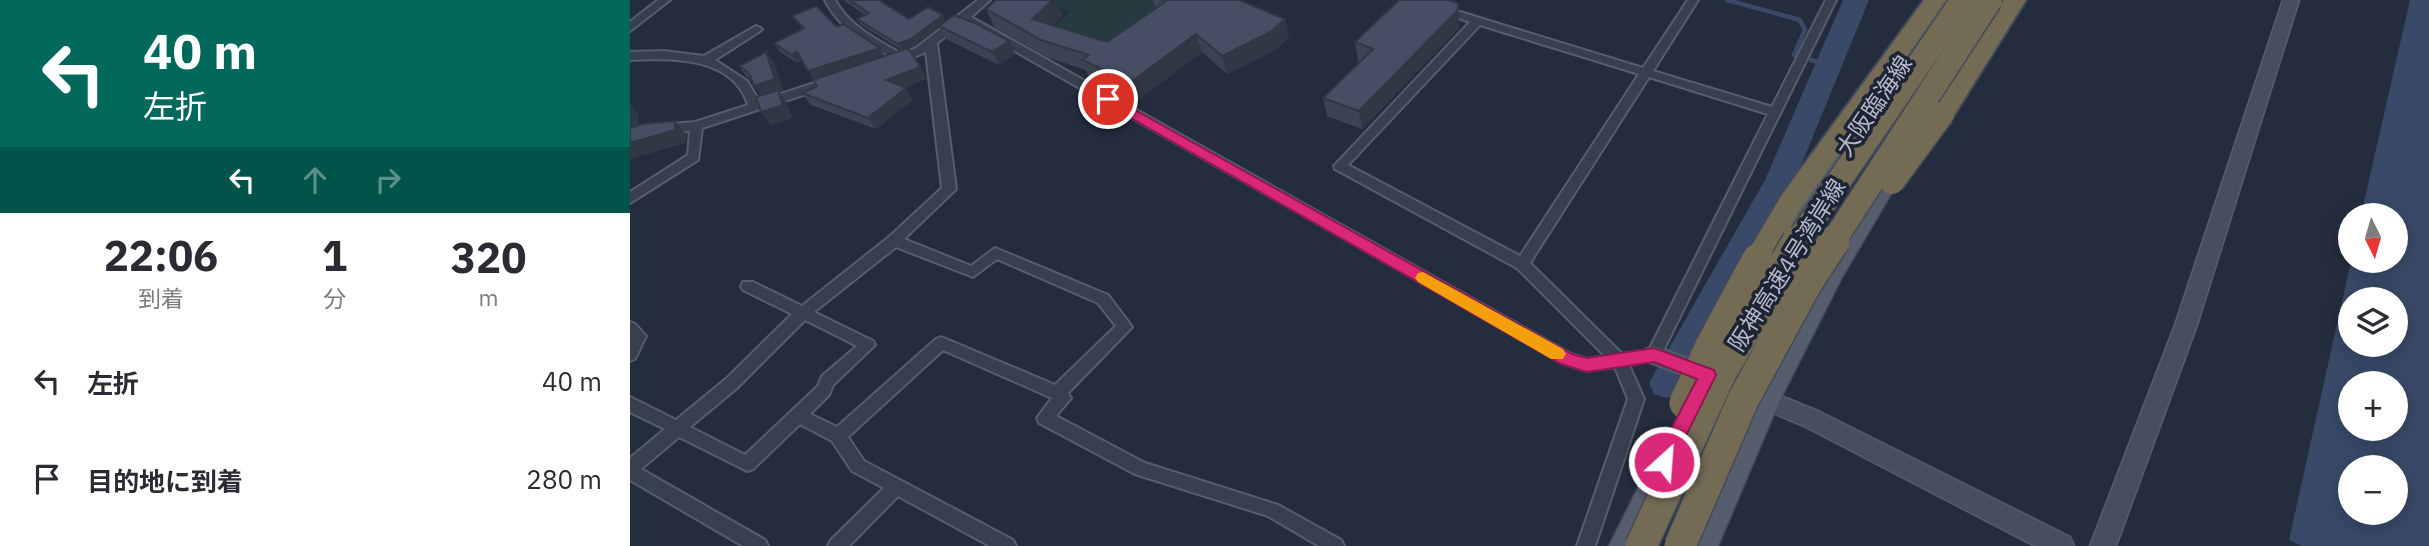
<!DOCTYPE html>
<html lang="ja">
<meta charset="utf-8">
<style>
:root{--surface:#fff;--page:#f7f7f7;--text:#2b2b33;--muted:#7c7c81}
body{margin:0;font-family:"IBM Plex Sans","Noto Sans JP",sans-serif;background:var(--page);color:var(--text);height:100vh;display:flex;flex-direction:column;font-size:26px;white-space:nowrap}
*{box-sizing:border-box;margin:0}
p{font-size:23px;color:var(--muted)}
.icon{flex:none;width:38px;height:38px;fill:none;stroke:currentColor;stroke-width:2;stroke-linecap:round;stroke-linejoin:round}
.map{position:relative;flex:1;overflow:hidden}
.side{display:flex;flex-direction:column;background:var(--surface);width:630px}
.side>*{flex:none}
.hud{background:#00695c;color:#fff;overflow:hidden}
.needle{width:46px;rotate:175deg}
.tools{position:absolute;left:1708px;top:203px;display:grid;gap:14px}
.tools a{display:grid;place-items:center;width:70px;height:70px;border-radius:50%;background:var(--surface);box-shadow:0 4px 18px #0003;font-size:35px}
.pin{position:absolute;display:grid;place-items:center;width:60px;height:60px;color:#fff;margin:-30px;border:4px solid #fff;border-radius:50%;box-shadow:0 2px 7px #0007}
.me{position:absolute;width:77px;margin:-38px;rotate:26deg;stroke-linejoin:round;filter:drop-shadow(0 0 5px #0008)}
.turn{display:flex;align-items:center;gap:24px;height:147px;padding:0 28px;font-size:32px}
.turn .icon{width:91px;height:91px;stroke-width:2.5}
.turn b{display:block;font-size:49px;line-height:60px}
.lanes{display:flex;align-items:center;height:66px;padding:0 28px;background:#0003;justify-content:center;gap:35px;direction:ltr}
.lanes .off{opacity:.35}
.eta{display:flex;justify-content:space-evenly;align-items:center;height:119px;text-align:center}
.eta b{font-size:42px;font-weight:800;line-height:49px}
ul{padding:0;list-style:none}
li{display:flex;align-items:center;gap:21px;height:98px;padding:0 28px}
li div{flex:1}
li b{display:block;font-size:26px}
li em{font-style:normal}
main{display:flex;flex:1;min-height:0}
.map>svg:first-child{display:block}
.green{fill:#263a3f}
.water{fill:#394967;fill-rule:evenodd}
.lines{fill:none;stroke-linecap:round;stroke-linejoin:round}
.stream{stroke:#394967;stroke-width:4.5}
.river{fill:#394967;fill-rule:evenodd}
.street-casing{stroke:#565d6c;stroke-width:4}
.secondary-casing{stroke:#565d6c;stroke-width:3}
.primary-casing{stroke:#414857;stroke-width:3}
.highway-casing{stroke:#434a59;stroke-width:4}
.street{fill:#383f4e;fill-rule:evenodd}
.secondary{fill:#464e61;fill-rule:evenodd}
.primary{fill:#565e6e;fill-rule:evenodd}
.highway{fill:#746b55;fill-rule:evenodd}
.highway-bridge-far1-casing{stroke:#434a59;stroke-width:27;stroke-linecap:butt}
.highway-bridge-casing{stroke:#434a59;stroke-width:34;stroke-linecap:butt}
.highway-bridge-far1{stroke:#746b55;stroke-width:24}
.highway-bridge{stroke:#746b55;stroke-width:31}
.wall{fill:#3b4354}
.shaded-wall{fill:#303745}
.building{fill:#454e62;stroke:#303745;stroke-width:2}
.route{fill:#db2777;stroke:#8e194d;stroke-width:2}
.slow{fill:#f59e0b}
.labels{text-anchor:middle;stroke-width:7;stroke-linejoin:round;paint-order:stroke}
.street-label{font-size:23px;fill:#b4bac9;stroke:#1d2433}
</style>
<main>
<section class="side">
<div class="hud">
<div class="turn"><svg class="icon" aria-label="left" viewBox="0 0 24 24"><path d="M17 20v-9H6M10 6l-5 5 5 5"/></svg><div><b>40 m</b>左折</div></div>
<div class="lanes"><svg class="icon" aria-label="left" viewBox="0 0 24 24"><path d="M17 20v-9H6M10 6l-5 5 5 5"/></svg><svg class="icon off" aria-label="ahead" viewBox="0 0 24 24"><path d="M12 20V5M6 11l6-6 6 6"/></svg><svg class="icon off" aria-label="right" viewBox="0 0 24 24"><path d="M7 20v-9h11M14 6l5 5-5 5"/></svg></div>
</div>
<div class="eta">
<div><b>22:06</b><p>到着</p></div>
<div><b>1</b><p>分</p></div>
<div><b>320</b><p>m</p></div>
</div>
<ul>
<li><svg class="icon" aria-label="left" viewBox="0 0 24 24"><path d="M17 20v-9H6M10 6l-5 5 5 5"/></svg><div><b>左折</b></div><em>40 m</em></li>
<li><svg class="icon" aria-label="arrive" viewBox="0 0 24 24"><path d="M6 21V4h12l-3 4 3 4H6"/></svg><div><b>目的地に到着</b></div><em>280 m</em></li>
</ul>
</section>
<div class="map">
<svg width="1799" height="546" viewBox="0 0 1799 546">
<rect width="100%" height="100%" fill="#242d3e"/>
<polygon class="green" points="398,0 541,0 481,55 416,35 441,11"/>
<path class="water" d="M1780,0H1799V546H1672L1659,540L1721,261H1766V215H1731ZM1720,299H1766V345H1720ZM1720,383H1766V429H1720ZM1720,467H1766V513H1720Z"/>
<g class="lines">
<g class="stream">
<polyline points="1097,0 1170,20 1175,30 1164,55"/>
<polyline points="1181,60 1199,65"/>
</g>
<polygon class="river" points="1213,0 1239,0 1165,180 1050,394 1037,398 1024,394 1019,383 1135,180"/>
<defs>
<g id="street">
<polygon points="28,0 40,0 0,31 0,22"/>
<path d="M195,0H205C219,26 247,40 272,54L286,48L348,0H360L341,17L941,354L957,359L975,356L887,268L705,169L704,166L840,22L775,0H791L1013,68L1058,0H1068L1023,71L1142,107L1196,0H1206L1029,359L999,365L1014,399L965,546H947L998,399L985,367L957,371L932,363L334,22L307,43L326,189L274,239L341,266L365,248L478,295L502,327L438,393L441,398L426,416L515,463L648,505L711,540L714,546H689L638,516L505,474L409,423L407,418L422,398L313,350L218,437L234,461L383,540L386,546H360L268,496L219,546H198L201,540L254,488L222,471L202,441L170,424L123,469L117,471L49,437L11,469L135,540L138,546H113L0,480V458L35,429L0,412V397L46,420L97,378L162,314L113,290L111,286L113,282H123L172,306L259,237L312,188L296,52L270,63H262L260,60L262,57C235,43 209,28 195,0ZM850,25L1009,74L890,256L718,165ZM1019,77L1138,114L1019,350L992,354L900,263ZM266,247L343,277L367,259L468,303L486,326L425,385L316,339L311,337L306,339L207,427L180,414L199,395L203,385L245,345L243,341L184,312ZM175,320L227,346L192,376L188,386L115,455L60,427L107,388Z"/>
<path d="M126,26L132,29L130,31L85,60L117,81L129,101L203,77L207,78V84L72,128L68,160L0,203V192L58,155L60,131L30,133L0,142V134L29,125L65,122L118,105C103,56 41,58 0,60V52L34,51L74,56Z"/>
<polygon points="0,322 5,324 16,336 5,359 0,361"/>
</g>
<g id="secondary">
<polygon points="1653,0 1669,0 1567,325 1486,546 1460,546 1545,325"/>
<polygon points="1024,346 1087,369 1090,376 1087,383 1079,385 1016,361 1013,355 1016,349"/>
<polygon points="1122,384 1190,412 1440,537 1444,546 1405,546 1174,426 1114,401 1110,394 1114,387"/>
</g>
<g id="primary">
<polygon points="1308,0 1326,0 1154,257 1146,259 1138,257 1135,251 1138,245"/>
<polygon points="1268,158 1275,160 1278,165 1211,279 1149,402 1088,546 1060,546 1128,392 1194,269 1261,160"/>
<polygon points="1033,452 1042,456 1046,464 1007,546 979,546 1024,456"/>
</g>
<g id="highway">
<polygon points="1294,0 1316,0 1170,209 1138,266 1128,269 1118,266 1114,259 1151,196"/>
<polygon points="1374,0 1396,0 1321,120 1312,122 1303,120 1300,114"/>
</g>
</defs>
<use href="#street" class="street-casing"/>
<use href="#secondary" class="secondary-casing"/>
<use href="#primary" class="primary-casing"/>
<use href="#highway" class="highway-casing"/>
<use href="#street" class="street"/>
<use href="#secondary" class="secondary"/>
<use href="#primary" class="primary"/>
<use href="#highway" class="highway"/>
<defs>
<g id="highway-bridge-far1">
<polyline points="1262,182 1312,114"/>
<polyline points="1167,242 1333,0"/>
<polyline points="1203,242 1360,0"/>
</g>
<g id="highway-bridge">
<polyline points="1055,403 1081,346 1128,259"/>
<polyline points="1011,546 1091,372 1168,241"/>
<polyline points="1050,546 1113,400 1176,284 1204,241"/>
</g>
</defs>
<use href="#highway-bridge-far1" class="highway-bridge-far1-casing"/>
<use href="#highway-bridge" class="highway-bridge-casing"/>
<use href="#highway-bridge-far1" class="highway-bridge-far1"/>
<use href="#highway-bridge" class="highway-bridge"/>
</g>
<g class="wall">
<polygon points="213,0 249,0 279,19 316,21 379,41 385,54 369,65 316,39 309,27 285,46 272,50 231,25 227,19 235,15"/>
<polygon points="523,0 609,0 659,37 647,49 597,74 572,52 508,100 460,78 456,70 419,58 364,27 356,9 433,16 423,25 477,42 526,8"/>
<polygon points="162,16 207,27 250,48 254,56 296,76 296,79 274,88 283,100 246,129 181,105 172,93 187,86 184,80 172,61 167,63 150,52 144,43 172,28"/>
<polygon points="829,28 732,129 697,116 693,98 730,61 728,61 725,42"/>
<polygon points="136,52 144,62 153,90 149,92 157,103 162,118 141,125 131,112 131,95 121,79 117,77 109,66"/>
</g>
<g class="shaded-wall">
<polygon points="423,0 426,0 433,16 411,37 402,19"/>
<polygon points="828,3 829,28 732,129 729,111"/>
<polygon points="313,15 316,21 285,46 272,50 268,44"/>
<polygon points="655,19 659,37 647,49 597,74 592,56"/>
<polygon points="566,34 572,52 508,100 501,82"/>
<polygon points="379,41 385,54 369,65 362,52"/>
<polygon points="250,48 255,56 184,80 178,71"/>
<polygon points="136,52 144,62 153,90 149,92 157,103 162,118 141,125 131,112 132,97 124,86"/>
<polygon points="167,52 172,60 167,63 162,55"/>
<polygon points="289,64 296,76 296,79 263,92 256,80"/>
<polygon points="276,88 283,100 246,129 238,118"/>
<polygon points="0,104 9,114 8,129 0,132"/>
<polygon points="45,121 56,134 56,143 0,159 0,143"/>
</g>
<g class="building">
<polygon points="219,0 249,0 279,19 298,7 313,15 281,39 268,44 227,19 239,13"/>
<polygon points="366,0 423,0 402,19 477,42 535,2 531,0 609,0 655,19 642,31 592,56 566,34 501,82 452,60 459,55 411,40 356,9"/>
<polygon points="769,0 817,0 828,3 828,10 729,111 693,98 743,49 725,42"/>
<polygon points="186,6 207,27 213,24 250,48 178,71 167,52 162,55 144,43 174,28 162,16"/>
<polygon points="324,15 347,24 379,41 362,52 309,26"/>
<polygon points="278,48 289,64 290,67 256,80 276,88 238,118 172,93 187,86 183,80"/>
<polygon points="136,52 145,79 124,86 119,73 109,66"/>
<polygon points="148,90 153,105 131,112 126,97"/>
<polygon points="45,121 45,130 0,143 0,128 13,124"/>
</g>
<polygon class="route" points="478,95 942,354 957,358 1024,348 1084,370 1086,375 1040,468 1034,470 1027,468 1024,462 1067,379 1024,362 957,372 931,364 473,102 473,96"/>
<polygon class="slow" points="793,272 933,349 936,354 933,359 921,359 788,282 785,278 788,273"/>
<g class="labels">
<g class="street-label">
<text transform="translate(1244 106) rotate(-56)" y="8">大阪臨海線</text>
<text transform="translate(1157 265) rotate(-58)" y="8">阪神高速4号湾岸線</text>
</g>
</g>
</svg>
<div class="tools">
<a><svg class="needle" viewBox="-14 -14 28 28"><path d="M0-13l5 13h-10z" fill="#e53935"/><path d="M0 13l5-13h-10z" fill="#7c7c81"/></svg></a>
<a><svg class="icon" aria-label="layers" viewBox="0 0 24 24"><path d="M12 4l9 5-9 5-9-5zM3 14l9 5 9-5"/></svg></a>
<a>+</a>
<a>−</a>
</div>
<div class="pin" style="left:478px;top:99px;background:#d93025"><svg class="icon" aria-label="arrive" viewBox="0 0 24 24"><path d="M6 21V4h12l-3 4 3 4H6"/></svg></div>
<svg class="me" style="left:1034px;top:462px" viewBox="-20 -20 40 40"><circle r="17" fill="#db2777" stroke="#fff" stroke-width="3"/><path d="M0-11L8 9 0 5-8 9z" fill="#fff"/></svg>
</div>
</main>
